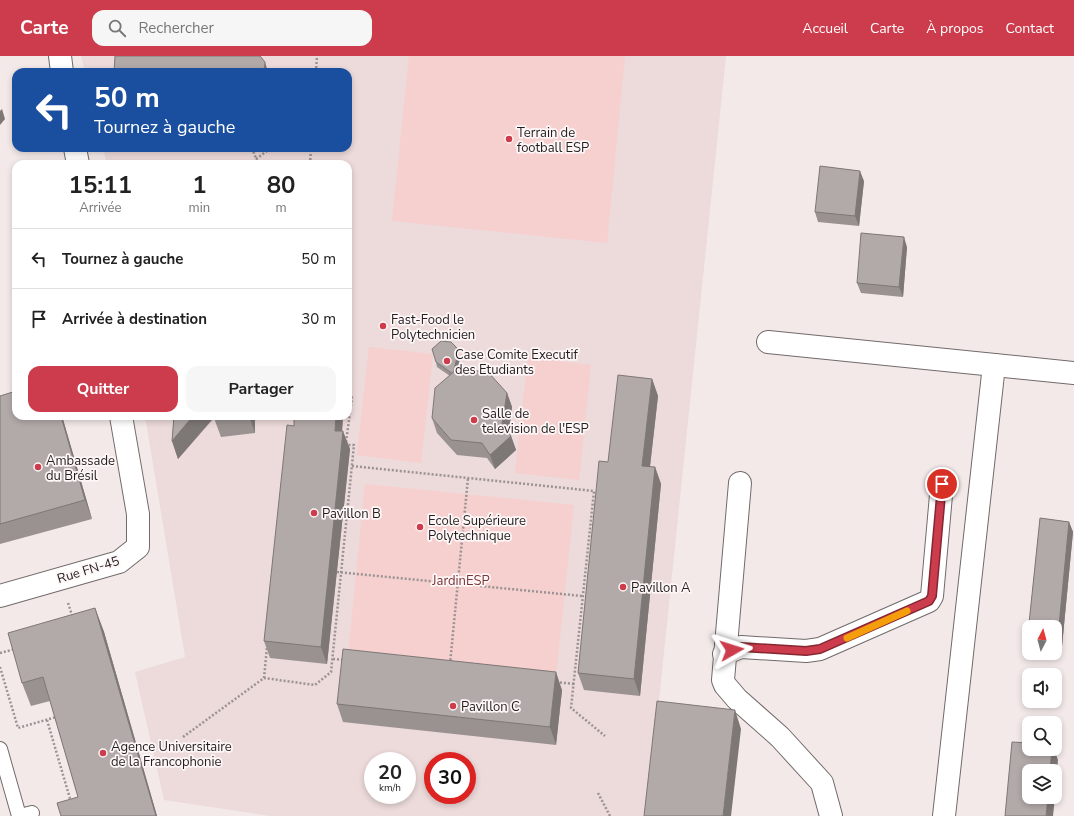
<!DOCTYPE html>
<html lang="fr">
<meta charset="utf-8">
<style>
:root{--surface:#fff;--page:#f6f6f6;--text:#222;--muted:#767676;--line:#e0e0e0;--accent:#cc3c4c}
body{margin:0;font-family:"Nunito Sans",sans-serif;background:var(--page);color:var(--text);height:100vh;display:flex;flex-direction:column;font-size:15px;white-space:nowrap}
*{box-sizing:border-box;margin:0}
p{font-size:13px;color:var(--muted)}
.icon{flex:none;width:22px;height:22px;fill:none;stroke:currentColor;stroke-width:2;stroke-linecap:round;stroke-linejoin:round}
.map{position:relative;flex:1;overflow:hidden}
.sheet{position:absolute;left:12px;top:104px;width:340px;height:260px;display:flex;flex-direction:column;background:var(--surface);border-radius:12px;box-shadow:0 2px 6px #0003}
.sheet>*{flex:none}
.hud{position:absolute;left:12px;top:12px;width:340px;height:84px;border-radius:12px;box-shadow:0 2px 6px #0003;background:#1a4fa0;color:#fff;overflow:hidden}
.needle{width:26px;rotate:6deg}
.tools{position:absolute;left:1022px;top:564px;display:grid;gap:8px}
.tools a{display:grid;place-items:center;width:40px;height:40px;border-radius:8px;background:var(--surface);box-shadow:0 2px 6px #0003;font-size:20px}
.speed{position:absolute;left:364px;top:696px;display:flex;gap:8px;font-size:20px;font-weight:700;text-align:center}
.speed>*{display:grid;place-content:center;width:52px;height:52px;border-radius:50%;background:var(--surface);box-shadow:0 2px 6px #0003;line-height:1}
.speed small{font-size:10px;font-weight:400}
.speed .limit{border:6px solid #d22;background:#fff;color:#111}
.pin{position:absolute;display:grid;place-items:center;width:34px;height:34px;color:#fff;margin:-17px;border:2px solid #fff;border-radius:50%;box-shadow:0 1px 4px #0007}
.me{position:absolute;width:44px;margin:-22px;rotate:84deg;stroke-linejoin:round;filter:drop-shadow(0 0 3px #0008)}
.turn{display:flex;align-items:center;gap:14px;height:84px;padding:0 16px;font-size:18px}
.turn .icon{width:52px;height:52px;stroke-width:2.5}
.turn b{display:block;font-size:28px;line-height:34px}
.eta{display:flex;justify-content:space-evenly;align-items:center;height:68px;text-align:center}
.eta b{font-size:24px;font-weight:700;line-height:28px}
.cta{display:flex;gap:8px;margin-top:auto;padding:8px 16px}
.cta a{flex:1;height:46px;border-radius:12px;background:var(--accent);color:#fff;font-size:16px;font-weight:700;line-height:46px;text-align:center}
.cta a+a{background:var(--page);color:var(--text)}
ul{padding:0;list-style:none}
li{display:flex;align-items:center;gap:12px;height:60px;padding:0 16px;border-top:1px solid var(--line)}
li div{flex:1}
li b{display:block;font-size:15px}
li em{font-style:normal}
header{display:flex;align-items:center;gap:24px;box-sizing:border-box;height:56px;padding:0 20px;background:var(--accent);color:#fff}
header strong{font-size:19px}
nav{display:flex;gap:22px;margin-inline-start:auto;font-size:14px}
.search{width:280px;height:36px;background:var(--page);display:flex;align-items:center;gap:10px;box-sizing:border-box;padding:0 14px;border-radius:12px;color:var(--muted);font-size:15px}
.map>svg:first-child{display:block}
.built{fill:#eddada;fill-rule:evenodd}
.green{fill:#f6cfcf}
.lines{fill:none;stroke-linecap:round;stroke-linejoin:round}
.service-casing{stroke:#726a6a;stroke-width:16}
.minor-casing{stroke:#726a6a;stroke-width:24}
.path{stroke:#9a9393;stroke-width:2.5;stroke-dasharray:2 2;stroke-linecap:butt}
.service{stroke:#fff;stroke-width:14}
.minor{stroke:#fff;stroke-width:22}
.wall{fill:#999291}
.shaded-wall{fill:#7d7776}
.building{fill:#b2aaa9;stroke:#7d7776}
.route-casing{stroke:#852731;stroke-width:10}
.route{stroke:#cc3c4c;stroke-width:7}
.slow{stroke:#f59e0b;stroke-width:7}
.poi-dot{fill:#cc3c4c;stroke:#fff7f7;stroke-width:1.5}
.labels{text-anchor:middle;stroke-width:3.5;stroke-linejoin:round;paint-order:stroke}
.poi-label{font-size:13px;fill:#221f1f;stroke:#fff7f7;text-anchor:start}
.street-label{font-size:13px;fill:#221f1f;stroke:#fff7f7}
.park-label{font-size:13px;fill:#783437;stroke:#fff7f7}
</style>
<header>
<strong>Carte</strong>
<div class="search"><svg class="icon" aria-label="search" viewBox="0 0 24 24"><circle cx="10" cy="10" r="6"/><path d="M15 15l6 6"/></svg>Rechercher</div>
<nav><a>Accueil</a><a>Carte</a><a>À propos</a><a>Contact</a></nav>
</header>
<div class="map">
<svg width="1074" height="760" viewBox="0 0 1074 760">
<rect width="100%" height="100%" fill="#f3e9e9"/>
<path class="built" d="M81,0H726L647,760H271L164,744L135,616L185,601L145,360H348V108H107L103,92H348V16H85ZM373,705H407V739H373ZM433,705H467V739H433Z"/>
<g class="green">
<polygon points="409,0 625,0 607,187 392,165"/>
<polygon points="369,291 433,298 421,407 357,399"/>
<polygon points="528,301 591,309 579,424 515,417"/>
<polygon points="365,428 574,449 556,620 348,599"/>
</g>
<g class="lines">
<defs>
<g id="service">
<polyline points="0,693 19,760"/>
<polyline points="20,760 32,757"/>
</g>
<g id="minor">
<polyline points="60,0 62,16"/>
<polyline points="75,92 78,108"/>
<polyline points="768,286 1074,317"/>
<polyline points="740,427 723,624 725,629 737,643 780,681 822,727 831,760"/>
<polyline points="0,540 119,506 138,491 138,458 121,360"/>
<polyline points="724,598 741,591 806,595 820,593 929,545 932,540 942,428"/>
<polyline points="944,760 994,309"/>
</g>
</defs>
<use href="#service" class="service-casing"/>
<use href="#minor" class="minor-casing"/>
<g class="path">
<polyline points="316,16 317,0"/>
<polyline points="252,92 258,108"/>
<polyline points="256,103 271,92"/>
<polyline points="310,108 311,92"/>
<polyline points="346,386 352,342 348,334"/>
<polyline points="352,410 594,435 571,652 605,680"/>
<polyline points="337,516 582,540"/>
<polyline points="68,547 73,562"/>
<polyline points="0,597 15,593"/>
<polyline points="333,603 344,604"/>
<polyline points="450,608 468,422"/>
<polyline points="0,611 18,672 56,661"/>
<polyline points="264,622 267,591"/>
<polyline points="556,626 574,628"/>
<polyline points="47,664 71,746"/>
<polyline points="183,681 264,622 315,629 331,616 354,389 345,389"/>
<polyline points="598,737 610,760"/>
</g>
<use href="#service" class="service"/>
<use href="#minor" class="minor"/>
</g>
<g class="wall">
<polygon points="864,125 859,170 818,166 815,156"/>
<polygon points="907,191 903,241 861,237 857,227"/>
<polygon points="460,302 457,314 507,337 512,351 509,377 511,380 516,394 495,413 487,402 457,399 437,377 432,362 450,320 437,311 436,306"/>
<polygon points="652,323 658,340 650,411 655,411 661,428 640,640 584,634 578,617"/>
<polygon points="0,340 16,360 62,360 92,463 0,488"/>
<polygon points="174,360 255,360 255,377 221,381 214,362 178,403 172,385"/>
<polygon points="343,360 342,375 350,393 327,608 270,602 264,585 294,370"/>
<polygon points="1040,462 1069,466 1073,476 1062,590 1055,589 1055,571 1029,571 1029,579 1028,577"/>
<polygon points="95,552 104,576 157,760 61,760 78,741 50,645 31,650 22,627"/>
<polygon points="562,634 556,689 343,666 337,648"/>
</g>
<g class="shaded-wall">
<polygon points="265,6 268,16 264,16"/>
<polygon points="2,53 5,63 0,69 0,55"/>
<polygon points="860,115 864,125 859,170 855,160"/>
<polygon points="904,181 907,191 903,241 899,231"/>
<polygon points="456,291 460,302 455,323 453,318"/>
<polygon points="652,323 658,340 648,427 642,410"/>
<polygon points="507,337 512,351 508,383 502,368"/>
<polygon points="61,360 62,360 92,463 85,444"/>
<polygon points="193,360 214,360 214,361 178,403 172,385"/>
<polygon points="249,360 255,360 255,377"/>
<polygon points="336,360 343,360 341,392 335,375"/>
<polygon points="343,375 350,393 327,608 321,591"/>
<polygon points="511,380 516,394 495,413 490,399"/>
<polygon points="655,411 661,428 640,640 634,623"/>
<polygon points="1069,466 1073,476 1062,590 1058,580"/>
<polygon points="95,552 104,576 157,760 156,760"/>
<polygon points="556,616 562,634 556,689 550,671"/>
<polygon points="735,654 741,673 731,760 723,760"/>
<polygon points="1052,693 1054,693 1058,704 1055,736 1055,715 1050,715"/>
<polygon points="1048,741 1055,741 1053,760 1046,760"/>
</g>
<g class="building">
<polygon points="115,0 260,0 265,6 264,16 114,16"/>
<polygon points="820,110 860,115 855,160 815,156"/>
<polygon points="861,177 904,181 899,231 857,227"/>
<polygon points="441,285 451,286 456,291 458,297 453,318 436,306 432,293"/>
<polygon points="457,313 488,316 507,337 502,368 511,380 490,399 482,387 451,384 432,362 435,332"/>
<polygon points="618,319 652,323 642,410 655,411 634,623 578,617 599,405 608,406"/>
<polygon points="16,335 16,360 61,360 85,444 0,468 0,340"/>
<polygon points="174,360 193,360 172,385"/>
<polygon points="213,360 236,360 214,363"/>
<polygon points="294,360 336,360 335,375 343,375 321,591 264,585 287,369 294,370"/>
<polygon points="1040,462 1069,466 1058,580 1055,579 1055,571 1029,571 1029,577 1028,577"/>
<polygon points="95,552 156,760 61,760 57,747 78,741 43,621 22,627 8,577"/>
<polygon points="343,593 556,616 550,671 337,648"/>
<polygon points="657,645 735,654 723,760 644,760"/>
<polygon points="1012,686 1029,687 1029,693 1052,693 1050,715 1029,715 1029,741 1048,741 1046,760 1005,760"/>
</g>
<g class="lines">
<defs>
<polyline id="route" points="732,594 741,591 806,595 820,593 929,545 932,540 942,428"/>
</defs>
<use href="#route" class="route-casing"/>
<use href="#route" class="route"/>
<polyline class="slow" points="847,582 907,555"/>
</g>
<g class="poi-dot">
<circle cx="509" cy="83" r="4"/>
<circle cx="383" cy="270" r="4"/>
<circle cx="447" cy="305" r="4"/>
<circle cx="474" cy="364" r="4"/>
<circle cx="38" cy="411" r="4"/>
<circle cx="314" cy="457" r="4"/>
<circle cx="420" cy="471" r="4"/>
<circle cx="623" cy="531" r="4"/>
<circle cx="453" cy="650" r="4"/>
<circle cx="103" cy="697" r="4"/>
</g>
<g class="labels">
<g class="poi-label">
<text x="517" y="81">Terrain de<tspan x="517" dy="15">football ESP</tspan></text>
<text x="391" y="268">Fast-Food le<tspan x="391" dy="15">Polytechnicien</tspan></text>
<text x="455" y="303">Case Comite Executif<tspan x="455" dy="15">des Etudiants</tspan></text>
<text x="482" y="362">Salle de<tspan x="482" dy="15">television de l'ESP</tspan></text>
<text x="46" y="409">Ambassade<tspan x="46" dy="15">du Brésil</tspan></text>
<text x="322" y="462">Pavillon B</text>
<text x="428" y="469">Ecole Supérieure<tspan x="428" dy="15">Polytechnique</tspan></text>
<text x="631" y="536">Pavillon A</text>
<text x="461" y="655">Pavillon C</text>
<text x="111" y="695">Agence Universitaire<tspan x="111" dy="15">de la Francophonie</tspan></text>
</g>
<g class="street-label">
<text transform="translate(88 513) rotate(-17)" y="5">Rue FN-45</text>
</g>
<g class="park-label">
<text x="461" y="529">JardinESP</text>
</g>
</g>
</svg>
<div class="tools">
<a><svg class="needle" viewBox="-14 -14 28 28"><path d="M0-13l5 13h-10z" fill="#e53935"/><path d="M0 13l5-13h-10z" fill="#767676"/></svg></a>
<a><svg class="icon" aria-label="sound" viewBox="0 0 24 24"><path d="M4 9h4l5-4v14l-5-4H4zM17 9q2 3 0 6"/></svg></a>
<a><svg class="icon" aria-label="search" viewBox="0 0 24 24"><circle cx="10" cy="10" r="6"/><path d="M15 15l6 6"/></svg></a>
<a><svg class="icon" aria-label="layers" viewBox="0 0 24 24"><path d="M12 4l9 5-9 5-9-5zM3 14l9 5 9-5"/></svg></a>
</div>
<div class="speed"><div>20<small>km/h</small></div><div class="limit">30</div></div>
<div class="pin" style="left:942px;top:428px;background:#d93025"><svg class="icon" aria-label="arrive" viewBox="0 0 24 24"><path d="M6 21V4h12l-3 4 3 4H6"/></svg></div>
<svg class="me" style="left:732px;top:594px" viewBox="-20 -20 40 40"><path d="M0-17L14 15 0 8-14 15z" fill="#cc3c4c" stroke="#fff" stroke-width="4"/></svg>
<div class="hud">
<div class="turn"><svg class="icon" aria-label="left" viewBox="0 0 24 24"><path d="M17 20v-9H6M10 6l-5 5 5 5"/></svg><div><b>50 m</b>Tournez à gauche</div></div>
</div>
<section class="sheet">
<div class="eta">
<div><b>15:11</b><p>Arrivée</p></div>
<div><b>1</b><p>min</p></div>
<div><b>80</b><p>m</p></div>
</div>
<ul>
<li><svg class="icon" aria-label="left" viewBox="0 0 24 24"><path d="M17 20v-9H6M10 6l-5 5 5 5"/></svg><div><b>Tournez à gauche</b></div><em>50 m</em></li>
<li><svg class="icon" aria-label="arrive" viewBox="0 0 24 24"><path d="M6 21V4h12l-3 4 3 4H6"/></svg><div><b>Arrivée à destination</b></div><em>30 m</em></li>
</ul>
<div class="cta"><a>Quitter</a><a>Partager</a></div>
</section>
</div>
